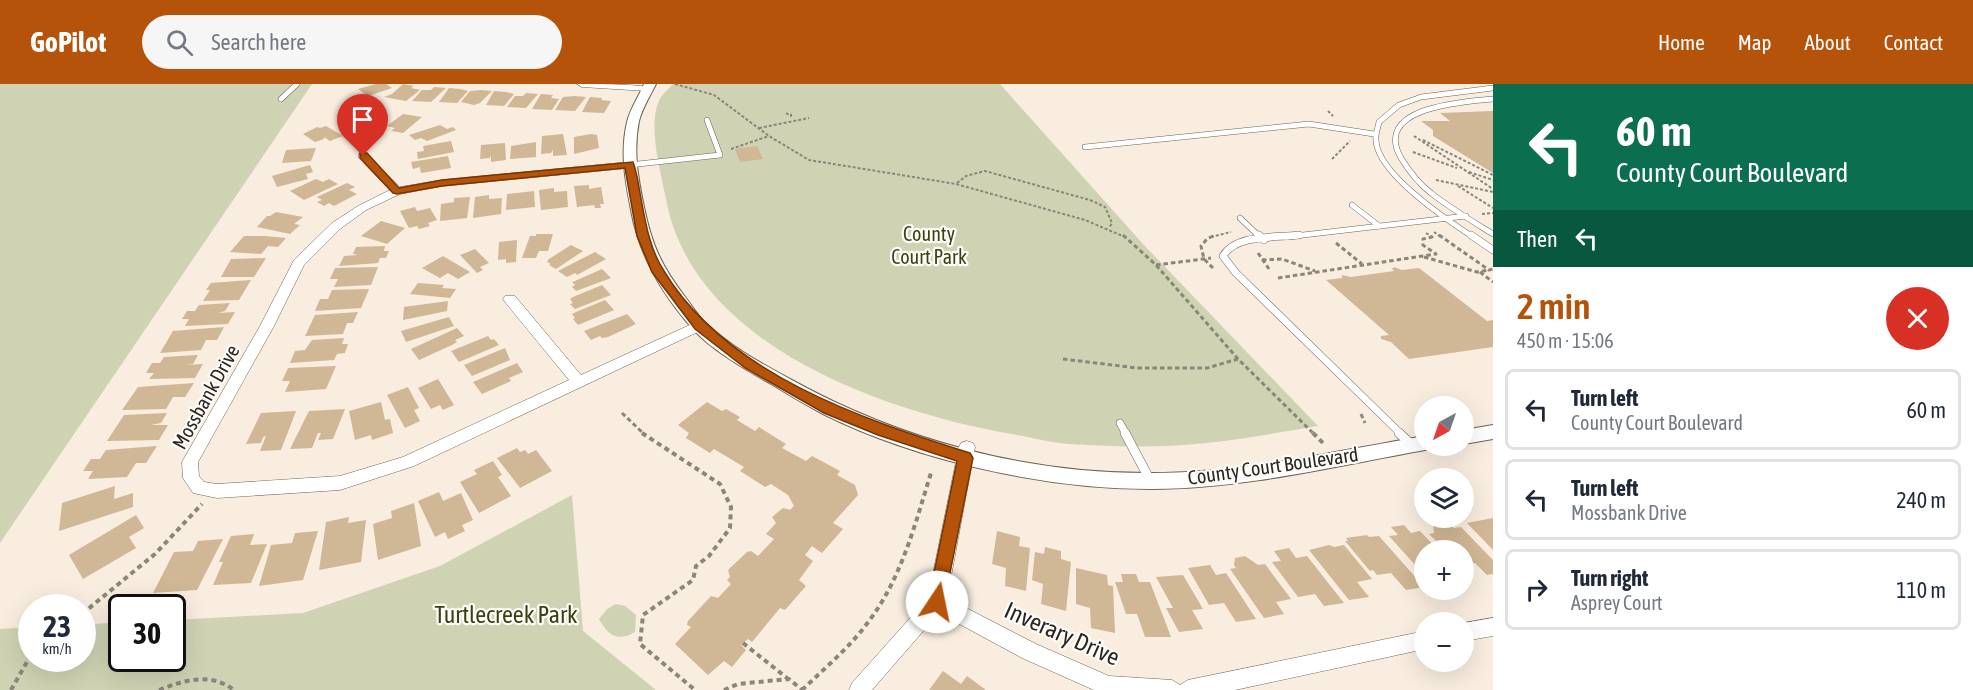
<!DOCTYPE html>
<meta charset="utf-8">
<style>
:root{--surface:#fff;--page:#f6f6f7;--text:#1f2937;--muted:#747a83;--line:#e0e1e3;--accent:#b45309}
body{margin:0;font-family:"Asap Condensed",sans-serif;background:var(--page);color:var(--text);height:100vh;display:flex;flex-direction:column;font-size:22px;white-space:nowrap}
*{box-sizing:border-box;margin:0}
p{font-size:20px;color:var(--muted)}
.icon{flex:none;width:33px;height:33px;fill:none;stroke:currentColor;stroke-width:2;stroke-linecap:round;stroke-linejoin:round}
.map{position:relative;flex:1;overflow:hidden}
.side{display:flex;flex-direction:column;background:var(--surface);width:480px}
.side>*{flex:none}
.banner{background:#0b6e4f;color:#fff;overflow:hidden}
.needle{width:39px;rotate:220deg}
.fabs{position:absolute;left:1414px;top:312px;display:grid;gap:12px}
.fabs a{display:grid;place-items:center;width:60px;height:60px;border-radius:50%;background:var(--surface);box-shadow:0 6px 24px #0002;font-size:30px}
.speed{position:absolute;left:18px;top:510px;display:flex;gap:12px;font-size:30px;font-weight:700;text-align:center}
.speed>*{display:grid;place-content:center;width:78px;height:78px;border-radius:50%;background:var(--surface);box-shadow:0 6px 24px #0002;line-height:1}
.speed small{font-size:15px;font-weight:400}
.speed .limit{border:3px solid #111;border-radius:9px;background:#fff;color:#111}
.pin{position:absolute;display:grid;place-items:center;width:51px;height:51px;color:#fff;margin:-62px -26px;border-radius:50% 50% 50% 0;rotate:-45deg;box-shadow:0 0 6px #0007}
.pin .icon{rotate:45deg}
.me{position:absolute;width:66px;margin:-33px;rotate:11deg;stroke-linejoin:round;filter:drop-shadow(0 0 4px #0008)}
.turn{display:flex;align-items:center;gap:21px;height:126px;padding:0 24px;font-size:27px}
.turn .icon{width:78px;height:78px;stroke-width:2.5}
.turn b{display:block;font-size:42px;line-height:51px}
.then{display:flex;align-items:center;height:57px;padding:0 24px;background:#0003;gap:12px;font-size:22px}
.round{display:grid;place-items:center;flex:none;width:63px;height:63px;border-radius:32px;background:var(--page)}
.overview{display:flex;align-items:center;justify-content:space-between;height:102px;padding:0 24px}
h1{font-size:36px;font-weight:600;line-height:45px;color:var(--accent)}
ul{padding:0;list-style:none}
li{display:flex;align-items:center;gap:18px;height:81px;margin:0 12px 9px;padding:0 12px;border:3px solid var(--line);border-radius:9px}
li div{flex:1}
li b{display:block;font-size:22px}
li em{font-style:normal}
header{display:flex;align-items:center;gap:36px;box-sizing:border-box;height:84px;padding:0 30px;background:var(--accent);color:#fff}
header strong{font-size:28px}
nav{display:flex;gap:33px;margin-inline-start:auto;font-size:21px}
.search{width:420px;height:54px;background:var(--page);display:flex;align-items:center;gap:15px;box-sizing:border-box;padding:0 21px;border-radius:33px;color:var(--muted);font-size:22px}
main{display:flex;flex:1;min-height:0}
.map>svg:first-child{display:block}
.green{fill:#cfd3b3}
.building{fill:#d0b795}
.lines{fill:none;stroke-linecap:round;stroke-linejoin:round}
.service-far2-casing{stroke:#6d6457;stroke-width:6}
.service-far1-casing{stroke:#6d6457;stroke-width:8}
.service-casing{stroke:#6d6457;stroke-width:10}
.minor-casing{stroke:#6d6457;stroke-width:1}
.tertiary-casing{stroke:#6d6457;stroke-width:2}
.path-far2{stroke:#8c857b;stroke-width:2;stroke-dasharray:3 2;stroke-linecap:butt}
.path-far1{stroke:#8c857b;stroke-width:3;stroke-dasharray:4.5 3;stroke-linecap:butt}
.path{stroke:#8c857b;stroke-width:4;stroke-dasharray:5 4;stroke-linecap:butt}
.service-far2{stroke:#fff;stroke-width:5}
.service-far1{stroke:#fff;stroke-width:7}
.service{stroke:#fff;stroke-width:9}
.minor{fill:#fff;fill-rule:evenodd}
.tertiary{fill:#fff;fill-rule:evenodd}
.route{fill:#b45309;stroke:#753606;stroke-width:1.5}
.labels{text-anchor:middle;stroke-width:4.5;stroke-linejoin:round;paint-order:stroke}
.park-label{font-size:20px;fill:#3d4112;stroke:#fefcf9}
.street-label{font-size:20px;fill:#2a2620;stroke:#fefcf9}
.near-park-label{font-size:24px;fill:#3d4112;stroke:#fefcf9}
.near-street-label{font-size:24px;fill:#2a2620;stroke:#fefcf9}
</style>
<header>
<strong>GoPilot</strong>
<div class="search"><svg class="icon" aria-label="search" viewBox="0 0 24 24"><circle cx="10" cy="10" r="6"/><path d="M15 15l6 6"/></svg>Search here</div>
<nav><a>Home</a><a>Map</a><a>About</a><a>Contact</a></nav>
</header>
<main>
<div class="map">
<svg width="1493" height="606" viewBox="0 0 1493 606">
<rect width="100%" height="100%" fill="#f8edde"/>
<g class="green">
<polygon points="0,0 312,0 0,459"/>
<path d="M673,0H1000L1143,160L1318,342C1281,348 1243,355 1206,359C1162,364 1115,363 1070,360C1052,359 1034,354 1017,351C888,329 693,263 666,115C661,89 646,37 661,13C664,9 669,4 673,0Z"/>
<polygon points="572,411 583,547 656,606 0,606 0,545 31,543 32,574 82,574 83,541 121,538 122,574 172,574 173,536 303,529 440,482"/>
<path d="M616,520L625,522L636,531L635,548C618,558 608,552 599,535L607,525Z"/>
</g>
<g class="building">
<polygon points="376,0 386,0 392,4 368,12 358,5"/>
<polygon points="403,0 414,2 411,4 420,6 406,17 384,13 392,10"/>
<polygon points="434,3 446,4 431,18 412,17 422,6 431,6"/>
<polygon points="449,4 460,5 468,7 457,19 439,18"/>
<polygon points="481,6 492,7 480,19 474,21 461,18 470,7"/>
<polygon points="494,7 506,8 514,10 504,22 486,21"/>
<polygon points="526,9 538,10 526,24 507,23 515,12 523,12"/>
<polygon points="541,10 553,11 551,14 559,15 552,26 532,25"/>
<polygon points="574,12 586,13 575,27 555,26 563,13"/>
<polygon points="590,13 602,14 601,16 611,17 604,29 582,28"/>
<polygon points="1493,27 1493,89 1433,52 1433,46 1421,37 1450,37 1440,29"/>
<polygon points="373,30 377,42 353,49 349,35"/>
<polygon points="403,30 422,33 403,49 391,47 395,44 387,42"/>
<polygon points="440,41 447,45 453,43 456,46 427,57 421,54 415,56 409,51"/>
<polygon points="326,42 343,52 330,57 324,53 324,55 315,58 303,50 317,43 320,44"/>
<polygon points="563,50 567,71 553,72 553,66 551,69 541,70 542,52"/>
<polygon points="591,50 597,51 599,64 574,70 574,53"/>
<polygon points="451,57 454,68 418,75 417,68 424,67 423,62"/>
<polygon points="536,58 536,73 510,75 511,62"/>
<polygon points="505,59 506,76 491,78 491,71 490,74 480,75 481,61"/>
<polygon points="757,62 763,75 740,78 735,65"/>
<polygon points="316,64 311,77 282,79 286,66"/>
<polygon points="448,72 451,84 421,89 420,83 413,85 411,78"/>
<polygon points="310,81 313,88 306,90 308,95 277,103 272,92"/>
<polygon points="316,95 323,98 329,95 338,100 304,116 290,107"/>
<polygon points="347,99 355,103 349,106 357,110 334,122 329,119 324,122 317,118 322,116 317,113"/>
<polygon points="589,101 589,105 601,103 604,120 600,120 601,124 595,124 594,121 577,123 574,102"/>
<polygon points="554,104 554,108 567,107 568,123 541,126 539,106"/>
<polygon points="534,107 535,123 506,126 507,110"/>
<polygon points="489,111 489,115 502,114 501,130 473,134 475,113"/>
<polygon points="470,113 467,134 440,137 441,120 454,118 454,114"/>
<polygon points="415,123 417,127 430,124 437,136 428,139 430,142 419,145 417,142 409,144 400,127"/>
<polygon points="276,128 303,133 294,140 300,141 290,150 257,143 267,132 270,132"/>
<polygon points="381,137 405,144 387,160 361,152"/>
<polygon points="536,150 553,150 548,167 539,167 536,174 522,174 530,152 536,152"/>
<polygon points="244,152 265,152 286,154 278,163 268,162 261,170 230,168"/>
<polygon points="517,156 516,178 506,179 506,175 498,176 499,158"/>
<polygon points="571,161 583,167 556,185 549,181 551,180 547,178 549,175"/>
<polygon points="385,162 384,167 389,167 386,174 380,174 378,179 339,182 344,172 358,171 353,170 356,163"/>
<polygon points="475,165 489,179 480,183 483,186 477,189 460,171"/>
<polygon points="595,168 606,175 577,191 575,189 567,193 558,187"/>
<polygon points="443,172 470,188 458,195 448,189 440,194 422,184"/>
<polygon points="266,174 254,193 221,193 231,175"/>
<polygon points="378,183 371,201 334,203 338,195 330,195 335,184"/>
<polygon points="1394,183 1402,186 1419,184 1487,237 1493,236 1493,263 1409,275 1391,258 1381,255 1381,252 1389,251 1326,196 1342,194 1342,191 1351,193 1394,187 1392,185"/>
<polygon points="602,185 611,194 576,207 572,203 575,201 572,198 575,197"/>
<polygon points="251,196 239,216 203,217 210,206 206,206 211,199"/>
<polygon points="418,199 444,201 442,204 456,205 450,214 410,210"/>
<polygon points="602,201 611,211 575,225 570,220 573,219 570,215 573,213"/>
<polygon points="369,205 361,224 315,227 320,215 328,215 332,206"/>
<polygon points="605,216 614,226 578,241 573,235 575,234 572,230 576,228"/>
<polygon points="448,217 447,227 403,236 404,223"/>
<polygon points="230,219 225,227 218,229 235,228 228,240 185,242 189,235 182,235 187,227 195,227 199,221"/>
<polygon points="358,228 353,239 347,239 343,250 305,252 315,231"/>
<polygon points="627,230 636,240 608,253 602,254 600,252 591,256 584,247"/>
<polygon points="449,233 454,242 406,258 401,247"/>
<polygon points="224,243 217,256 206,256 201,266 160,269 173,247"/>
<polygon points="457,244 464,252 455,256 457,258 452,261 419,276 411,265"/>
<polygon points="488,252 491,256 494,255 499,261 459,278 451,267"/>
<polygon points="344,254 342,260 348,260 345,269 337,270 334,276 290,279 295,267 305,266 312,256"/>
<polygon points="505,264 510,276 472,292 464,281"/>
<polygon points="198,271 193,280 186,281 203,280 195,294 149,295 154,289 146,289 152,279 160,279 164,273"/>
<polygon points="517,279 523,288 509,294 511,297 482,310 473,298"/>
<polygon points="336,282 326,305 285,308 290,297 282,297 288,284"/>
<polygon points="438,295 454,321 443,326 440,321 431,325 418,304"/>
<polygon points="194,299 185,313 173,313 166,325 122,326 138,303"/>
<polygon points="408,303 419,324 414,326 420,337 405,344 387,311"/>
<polygon points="381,318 385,336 390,335 393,349 372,356 371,351 355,356 349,327"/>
<polygon points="707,318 722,327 726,325 740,333 737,336 755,347 759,343 786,360 782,364 806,377 812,372 840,387 837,391 855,401 858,411 833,439 843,445 822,469 812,462 805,471 813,477 799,496 806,502 785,526 780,524 752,558 748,555 741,561 746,566 732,583 724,577 708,591 675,560 691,543 687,541 688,537 711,512 718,514 731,500 727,496 730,493 728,486 747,468 751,467 758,472 774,455 766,450 776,439 772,433 783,424 790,426 794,422 788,411 771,400 765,403 740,387 744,383 714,365 710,369 686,354 689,349 678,341"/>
<polygon points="345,325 333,355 318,356 321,349 318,349 312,364 290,365 309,327"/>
<polygon points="296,327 281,366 260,367 266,352 263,353 261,359 246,360 261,329"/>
<polygon points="167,329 161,339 151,341 168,341 159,356 107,357 124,331"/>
<polygon points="157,362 146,379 136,379 127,393 88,395 93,387 83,387 91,375 100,375 106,366"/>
<polygon points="517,364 520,368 525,366 528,370 536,366 552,387 520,404 497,374"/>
<polygon points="493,377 502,391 498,393 511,412 479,429 460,398 477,390 474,386"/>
<polygon points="115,402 114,415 133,409 133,423 59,447 62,419"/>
<polygon points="439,408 443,417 461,409 473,436 462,441 465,447 448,455 445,448 435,453 418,417"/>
<polygon points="414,419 421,462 378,476 373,440 392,434 391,427"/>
<polygon points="136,431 144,444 129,453 136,464 83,495 69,471"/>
<polygon points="349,433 348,439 366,436 361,478 319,486 326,438"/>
<polygon points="1493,434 1493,466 1467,439"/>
<polygon points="1442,438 1454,444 1461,443 1493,476 1493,490 1487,491 1475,479 1464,481 1464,466 1445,466 1429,450 1434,449 1433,440"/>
<polygon points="1404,441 1411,449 1420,447 1438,466 1425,466 1425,492 1389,452 1398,451 1391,443"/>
<polygon points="318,447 303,496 259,502 271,461 292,459 295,449"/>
<polygon points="997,447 1020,453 1019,462 1030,464 1026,507 1005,502 1006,484 992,480"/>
<polygon points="254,450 250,461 267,460 251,499 213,501 223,478 219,478 231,452"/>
<polygon points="1367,451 1369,453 1379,452 1424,503 1406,506 1391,489 1377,491 1373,486 1370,487 1345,457 1348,457 1346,454"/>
<polygon points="223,455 197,506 153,509 174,468 193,467 198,457"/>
<polygon points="1329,461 1334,463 1344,461 1372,495 1357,498 1369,513 1349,516 1309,466"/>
<polygon points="1045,463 1061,467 1061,475 1071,478 1066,527 1041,520 1043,500 1032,496 1035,468 1044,470"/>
<polygon points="1289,464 1296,474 1307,472 1344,519 1324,522 1315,510 1298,513 1272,478 1281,477 1274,467"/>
<polygon points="1245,472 1258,481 1265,480 1291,515 1276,518 1284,530 1264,534 1230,485 1236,484 1234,481 1235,474"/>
<polygon points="1210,481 1216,491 1226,489 1256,535 1236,538 1224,519 1209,521 1188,484"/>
<polygon points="1076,484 1107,491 1108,501 1113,502 1115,549 1091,544 1090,524 1076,520"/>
<polygon points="1121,490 1136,490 1139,498 1150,498 1171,553 1145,553 1137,530 1126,530 1115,498 1123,498"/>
<polygon points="1183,491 1203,525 1192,526 1203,545 1179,548 1166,524 1173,524 1156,493"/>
<polygon points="943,587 961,600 967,592 986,606 929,606"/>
</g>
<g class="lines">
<defs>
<g id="service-far2">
<polyline points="281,15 297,0"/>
<path d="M1493,15C1462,18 1372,23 1401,74C1409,87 1419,100 1431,109C1450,124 1472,137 1493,150"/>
<polyline points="1085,63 1309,40 1374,50"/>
<polyline points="629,81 720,71 707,36"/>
<polyline points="1352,121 1379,142"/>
<polyline points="1240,134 1260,153"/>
<polyline points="1286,153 1466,132"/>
<path d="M1473,153C1447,136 1377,89 1376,56C1375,51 1378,44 1379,38L1399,21L1421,13L1493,4"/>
</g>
<g id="service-far1">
<polyline points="1259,151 1264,156"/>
<path d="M1299,151C1275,154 1236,150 1223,172L1236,189L1401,350"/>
<polyline points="1471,151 1493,166"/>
<polyline points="1120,339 1126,350"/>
</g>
<g id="service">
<polyline points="1125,349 1150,396"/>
<polyline points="1399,349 1412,361"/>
</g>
<g id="minor">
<path d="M577,0C595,0 639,0 652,4L647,7L582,3Z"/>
<polygon points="363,69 367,70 400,103 442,96 629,78 634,81 629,84 442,102 400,110 366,126 340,145 304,181 274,242 198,378 199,392 204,398 217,400 340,392 403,373 569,296 505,218 503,215 505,212 515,212 581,291 694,239 699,237 706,242 704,245 414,382 340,406 217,414 193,409 183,394 182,378 260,242 294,176 332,139 358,122 390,106 359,74 359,70"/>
<polygon points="967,357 973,359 975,363 947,514 1036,560 1109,592 1172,596 1180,601 1188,596 1425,547 1425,565 1235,606 1094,606 1022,574 939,529 872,606 849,606 852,599 928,514 959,363 961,359"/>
<polygon points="1493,534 1493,552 1464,557 1464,539"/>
</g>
<g id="tertiary">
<path d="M644,0H656C650,12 642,25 639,37C633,67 638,94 644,123C652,162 662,183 686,214C692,222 698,232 705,238C729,262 761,279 790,295C900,356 1026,390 1152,389C1243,389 1335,367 1425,352V362H1433L1425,366C1335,382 1243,405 1151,405C1045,405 918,377 823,330C806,321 789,311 773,301C748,287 711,266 692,244C661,209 639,171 631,126C625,96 620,68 627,38C630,25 639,12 644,0Z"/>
<polygon points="1493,341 1493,355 1464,360 1464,346"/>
</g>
</defs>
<use href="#service-far2" class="service-far2-casing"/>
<use href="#service-far1" class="service-far1-casing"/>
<use href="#service" class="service-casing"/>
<use href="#minor" class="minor-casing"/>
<use href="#tertiary" class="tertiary-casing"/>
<g class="path-far2">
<polyline points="675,0 714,11 769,52 809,76 956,100 1085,136 1125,153"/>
<polyline points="1328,27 1333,32"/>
<polyline points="786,29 791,32 791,29"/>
<polyline points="759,44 809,34"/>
<polyline points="1414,52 1493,105"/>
<polyline points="1423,56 1493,91"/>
<polyline points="731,65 769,52"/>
<polyline points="1413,68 1457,84"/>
<polyline points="1332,75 1350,57"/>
<polyline points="1469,88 1493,96"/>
<polyline points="1436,96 1493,108"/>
<polyline points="957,99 966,92 985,87 1090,116 1105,123 1112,139 1109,144"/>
<polyline points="1458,102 1493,124"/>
<polyline points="1482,130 1493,129"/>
<polyline points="1434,148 1441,153"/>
<polyline points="1426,149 1432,153"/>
<polyline points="1211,153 1231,148"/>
</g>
<g class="path-far1">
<polyline points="1123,151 1156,181 1238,275 1314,350"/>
<polyline points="1439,151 1489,186 1493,185"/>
<polyline points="1336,159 1362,180"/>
<polyline points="1258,169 1269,185"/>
<polyline points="1424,173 1477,188 1489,186"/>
<polyline points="1262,176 1282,175 1315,187"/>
<polyline points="1156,181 1211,174"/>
<polyline points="1213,184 1204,175 1201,162 1207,155 1215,151"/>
<polyline points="1480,188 1493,198"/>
<polyline points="1278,194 1436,170 1423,161 1423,155 1432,153 1429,151"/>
<polyline points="1063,275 1137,284 1207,284 1238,275"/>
<polyline points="622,329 644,350"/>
<polyline points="1361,330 1365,339"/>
</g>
<g class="path">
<polyline points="642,349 720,400 731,423 730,444 709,472 696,482 693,496 643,531 640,560 695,606"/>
<polyline points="1313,349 1325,361"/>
<polyline points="1438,369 1458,366"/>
<polyline points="82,530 155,470 202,420"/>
<polyline points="743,559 787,594"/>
<polyline points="11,606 32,569"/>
<path d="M159,606C185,596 210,588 234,606"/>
<polyline points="724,606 738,600 789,595 802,606"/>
<path d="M802,606C825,584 850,563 869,537C902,493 915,440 931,389"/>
</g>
<use href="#service-far2" class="service-far2"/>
<use href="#service-far1" class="service-far1"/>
<use href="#service" class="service"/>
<use href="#minor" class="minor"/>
<use href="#tertiary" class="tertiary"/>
</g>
<path class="route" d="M360,69H367L399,104L442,96L633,78C637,88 638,99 640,109C645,136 649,164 664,187C726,290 862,335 970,369L973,374L943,524L937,526L931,524L928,518L957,377L878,351L824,329L745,284L695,245L652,188L637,152L625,84L442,102L397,110L393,109L360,74Z"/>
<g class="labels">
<g class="park-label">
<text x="929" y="157">County<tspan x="929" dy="23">Court Park</tspan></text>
</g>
<g class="street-label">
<text transform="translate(206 313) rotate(-61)" y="7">Mossbank Drive</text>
<text transform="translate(1273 382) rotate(-8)" y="7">County Court Boulevard</text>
</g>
<g class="near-park-label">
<text x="506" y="539">Turtlecreek Park</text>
</g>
<g class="near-street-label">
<text transform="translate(1062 550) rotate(24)" y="8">Inverary Drive</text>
</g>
</g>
</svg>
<div class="fabs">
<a><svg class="needle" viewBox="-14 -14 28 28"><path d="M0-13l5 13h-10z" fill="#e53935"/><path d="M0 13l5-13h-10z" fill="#747a83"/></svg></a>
<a><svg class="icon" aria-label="layers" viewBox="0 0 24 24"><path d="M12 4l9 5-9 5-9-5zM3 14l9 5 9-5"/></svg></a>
<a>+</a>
<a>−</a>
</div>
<div class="speed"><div>23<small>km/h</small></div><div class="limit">30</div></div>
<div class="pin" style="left:363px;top:72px;background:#d93025"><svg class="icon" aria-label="arrive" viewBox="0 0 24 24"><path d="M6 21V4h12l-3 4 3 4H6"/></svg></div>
<svg class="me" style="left:937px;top:518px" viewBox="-20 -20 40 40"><circle r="19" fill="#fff"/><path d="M0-13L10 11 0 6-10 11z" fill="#b45309"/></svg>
</div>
<section class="side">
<div class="banner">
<div class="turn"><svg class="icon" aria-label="left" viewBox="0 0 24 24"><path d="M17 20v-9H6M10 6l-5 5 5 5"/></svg><div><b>60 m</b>County Court Boulevard</div></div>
<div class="then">Then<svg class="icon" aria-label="left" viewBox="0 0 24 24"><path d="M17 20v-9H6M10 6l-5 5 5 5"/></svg></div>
</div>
<div class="overview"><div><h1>2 min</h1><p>450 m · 15:06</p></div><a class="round" style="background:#d93025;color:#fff"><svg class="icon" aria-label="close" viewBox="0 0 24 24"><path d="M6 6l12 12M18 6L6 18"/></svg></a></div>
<ul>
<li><svg class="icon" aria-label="left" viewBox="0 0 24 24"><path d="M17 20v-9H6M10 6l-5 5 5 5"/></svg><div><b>Turn left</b><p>County Court Boulevard</p></div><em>60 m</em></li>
<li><svg class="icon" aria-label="left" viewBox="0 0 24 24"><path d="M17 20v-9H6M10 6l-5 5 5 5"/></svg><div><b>Turn left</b><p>Mossbank Drive</p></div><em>240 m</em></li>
<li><svg class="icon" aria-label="right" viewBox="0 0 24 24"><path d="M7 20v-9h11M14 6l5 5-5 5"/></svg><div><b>Turn right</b><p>Asprey Court</p></div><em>110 m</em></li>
</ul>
</section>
</main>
